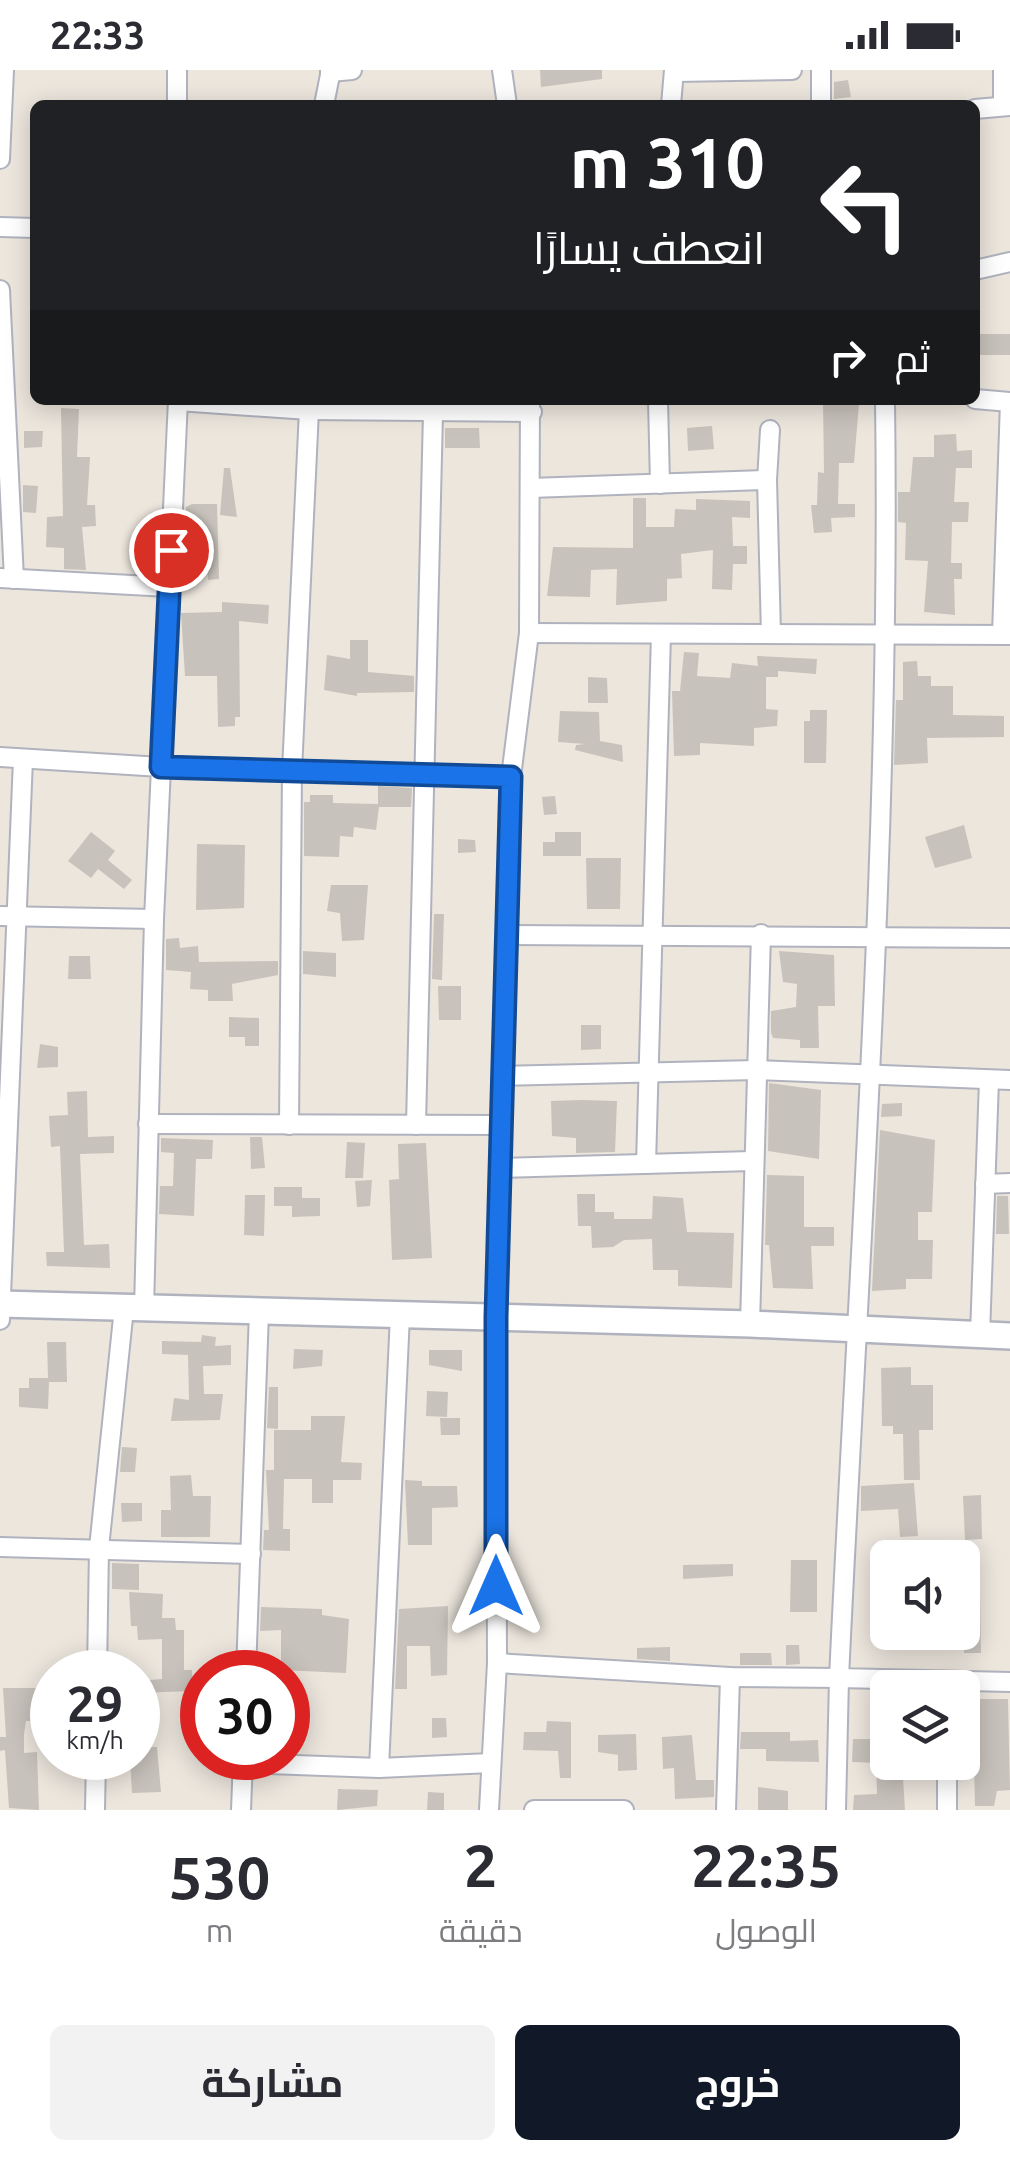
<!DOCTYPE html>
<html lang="ar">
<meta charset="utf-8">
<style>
:root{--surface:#fff;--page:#f2f2f3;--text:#2b2b33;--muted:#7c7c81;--accent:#111827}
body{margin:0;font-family:Ubuntu,Cairo,sans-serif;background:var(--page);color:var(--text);direction:rtl;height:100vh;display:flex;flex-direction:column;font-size:38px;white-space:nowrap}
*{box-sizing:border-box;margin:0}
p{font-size:32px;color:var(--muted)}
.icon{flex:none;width:55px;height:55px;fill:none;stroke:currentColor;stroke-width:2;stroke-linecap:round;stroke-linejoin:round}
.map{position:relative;height:1740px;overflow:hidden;direction:ltr}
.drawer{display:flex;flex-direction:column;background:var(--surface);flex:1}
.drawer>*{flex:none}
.banner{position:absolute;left:30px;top:30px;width:950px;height:305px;border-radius:15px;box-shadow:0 5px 25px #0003;direction:rtl;background:#202124;color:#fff;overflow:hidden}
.controls{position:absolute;left:870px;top:1470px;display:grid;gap:20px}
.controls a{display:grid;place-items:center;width:110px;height:110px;border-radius:15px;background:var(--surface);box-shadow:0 5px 25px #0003;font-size:50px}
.speed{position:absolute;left:30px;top:1580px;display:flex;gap:20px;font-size:50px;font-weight:700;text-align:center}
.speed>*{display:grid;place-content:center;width:130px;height:130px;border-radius:50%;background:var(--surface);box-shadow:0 5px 25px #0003;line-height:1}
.speed small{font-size:25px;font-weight:400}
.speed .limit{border:15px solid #d22;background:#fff;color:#111}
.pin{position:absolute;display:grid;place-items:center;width:85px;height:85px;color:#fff;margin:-42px;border:5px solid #fff;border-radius:50%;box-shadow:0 2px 10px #0007}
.me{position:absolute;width:110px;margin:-55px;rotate:0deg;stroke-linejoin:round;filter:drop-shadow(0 0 8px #0008)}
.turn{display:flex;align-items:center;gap:35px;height:210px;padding:0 50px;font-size:45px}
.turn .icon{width:130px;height:130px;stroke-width:2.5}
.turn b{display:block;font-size:70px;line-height:85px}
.then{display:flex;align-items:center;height:95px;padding:0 50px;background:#0003;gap:20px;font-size:38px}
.eta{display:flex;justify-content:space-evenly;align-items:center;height:170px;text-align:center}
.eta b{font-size:60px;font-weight:700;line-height:70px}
.button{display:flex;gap:20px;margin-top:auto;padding:20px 50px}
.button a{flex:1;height:115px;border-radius:15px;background:var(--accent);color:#fff;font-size:40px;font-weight:700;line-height:115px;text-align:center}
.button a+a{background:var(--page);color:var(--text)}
.status{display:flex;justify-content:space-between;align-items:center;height:70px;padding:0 50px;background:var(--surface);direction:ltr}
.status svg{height:28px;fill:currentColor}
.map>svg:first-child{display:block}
.building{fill:#c8c2bc}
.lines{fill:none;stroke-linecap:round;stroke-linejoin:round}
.street-casing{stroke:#b0b3be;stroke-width:22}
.secondary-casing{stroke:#b0b3be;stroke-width:30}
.street{stroke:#fff;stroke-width:18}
.secondary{stroke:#fff;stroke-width:25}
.route-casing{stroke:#114b97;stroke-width:25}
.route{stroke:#1a73e8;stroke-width:18}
</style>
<div class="status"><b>22:33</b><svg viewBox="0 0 49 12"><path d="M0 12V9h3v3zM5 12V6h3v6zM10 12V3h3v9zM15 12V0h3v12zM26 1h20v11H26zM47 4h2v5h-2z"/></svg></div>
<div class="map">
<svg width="1010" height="1740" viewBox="0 0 1010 1740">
<rect width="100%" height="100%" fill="#ece6dd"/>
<g class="building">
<polygon points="540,0 602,0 602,9 541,17"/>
<polygon points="848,10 851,27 834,29 834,12"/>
<rect x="975" y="264" width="35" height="21"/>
<polygon points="823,330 859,334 854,393 839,393 838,434 855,434 855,447 831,448 832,462 814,463 811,435 817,435 818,402 824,403"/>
<polygon points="61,338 79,339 77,387 90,387 87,435 95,435 96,456 82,457 86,500 64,499 64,478 46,477 47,447 63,446"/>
<polygon points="712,356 714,379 688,381 687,358"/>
<polygon points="445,358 479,358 480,378 445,378"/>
<polygon points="24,361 43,361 42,377 24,378"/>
<polygon points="956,364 957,381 972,380 972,398 956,398 954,432 969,432 968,452 952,452 951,493 962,493 962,509 954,509 955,545 924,542 928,491 905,490 906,453 898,452 898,422 910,422 913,387 934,387 934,365"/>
<polygon points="224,398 230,398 237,447 220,445"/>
<polygon points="23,415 38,416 36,443 23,442"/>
<polygon points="633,428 646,428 646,457 674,457 675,439 696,440 696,429 750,431 750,448 732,447 733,476 747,476 747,494 733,494 732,520 712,519 713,480 681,484 682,508 667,509 667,531 616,535 617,499 591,500 590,527 547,526 553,477 633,478"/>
<polygon points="192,434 217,434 219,509 208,510 205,474 184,474 186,437"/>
<polygon points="222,532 269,535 268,554 239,551 240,647 235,647 235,656 218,657 217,606 185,606 181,543 222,542"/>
<polygon points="350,570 368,570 368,602 414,606 414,622 357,623 357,626 324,620 327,585 350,589"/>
<polygon points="684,582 699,583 697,606 730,608 732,593 758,596 757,586 817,589 816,604 778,601 778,607 766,607 766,639 778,640 777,656 754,658 754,676 700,673 700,685 674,686 672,621 680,621"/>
<polygon points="917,591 918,606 931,606 931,616 953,616 953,645 1004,646 1004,667 927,668 928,693 894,695 896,630 903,630 903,592"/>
<polygon points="588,607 607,608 608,633 588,633"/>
<polygon points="810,640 827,640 826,693 804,693 804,651 810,651"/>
<polygon points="560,641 599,642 600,671 622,675 623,692 575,680 576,675 585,674 558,672"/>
<polygon points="378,716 412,718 411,737 379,737 376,760 354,757 353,767 340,766 339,787 304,786 304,732 310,732 310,725 333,725 333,733 378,734"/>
<polygon points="555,726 557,744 544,745 542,727"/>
<polygon points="964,755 972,788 935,798 925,767"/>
<polygon points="91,762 115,781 108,790 132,810 124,819 98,799 91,808 68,791"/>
<polygon points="555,762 581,762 581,786 543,786 543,772 555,772"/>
<polygon points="458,769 475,770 476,782 458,783"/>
<polygon points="197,774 245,775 244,838 196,840"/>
<polygon points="586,788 621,788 620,839 587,839"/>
<polygon points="331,815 368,815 364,870 342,871 340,843 327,841"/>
<polygon points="434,844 444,844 442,910 432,909"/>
<polygon points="179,868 180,878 198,876 199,892 278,891 278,905 232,914 233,931 208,931 208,920 190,919 191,902 166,900 166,869"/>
<polygon points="303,881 336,883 336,907 303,904"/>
<polygon points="779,881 834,885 835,936 818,936 819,978 800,978 800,970 773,968 771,962 771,941 796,937 797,914 783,912"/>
<polygon points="69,886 90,886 91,909 68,909"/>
<polygon points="438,916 461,916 461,950 439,950"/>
<polygon points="229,947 259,948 259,976 245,976 245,967 229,967"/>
<polygon points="581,955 601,955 601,979 581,980"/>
<polygon points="40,974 58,977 58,997 37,998"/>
<polygon points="769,1013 821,1020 819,1089 768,1081"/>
<polygon points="87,1021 88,1067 114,1066 114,1083 80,1084 84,1175 109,1174 110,1198 47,1196 46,1182 64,1182 60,1076 51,1077 49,1046 68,1045 67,1022"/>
<polygon points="582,1030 617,1031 615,1082 576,1083 576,1068 552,1066 551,1031"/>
<polygon points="902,1033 902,1046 881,1047 882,1034"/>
<polygon points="880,1060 935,1070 932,1142 918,1142 918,1170 933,1170 932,1209 906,1209 906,1219 872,1221"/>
<polygon points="250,1067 262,1067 265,1098 251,1099"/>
<polygon points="161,1068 213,1070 212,1089 196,1089 194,1146 159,1144 160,1116 173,1116 174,1083 161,1082"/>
<polygon points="347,1072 365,1073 363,1108 345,1108"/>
<polygon points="426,1073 432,1188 392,1190 389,1110 399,1109 398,1074"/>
<polygon points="767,1105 804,1106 804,1157 834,1157 834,1176 811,1176 813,1219 773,1218 769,1175 765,1175"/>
<polygon points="372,1110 370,1136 357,1137 355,1111"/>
<polygon points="274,1117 302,1117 302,1128 320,1128 320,1146 292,1147 292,1136 274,1136"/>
<polygon points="577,1124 595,1124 595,1142 614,1142 614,1149 652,1149 653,1126 683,1128 687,1162 734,1163 732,1218 678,1216 678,1200 653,1200 652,1169 624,1170 613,1177 592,1178 591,1156 578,1156"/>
<polygon points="245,1125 265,1125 264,1166 244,1165"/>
<polygon points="997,1126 1008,1126 1009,1164 996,1164"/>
<polygon points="202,1265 216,1267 215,1276 231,1275 231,1295 203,1296 204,1324 223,1324 220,1350 171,1351 174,1328 189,1330 188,1285 162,1284 162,1271 201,1272"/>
<polygon points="47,1272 66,1272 67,1312 49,1312 48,1339 19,1337 19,1318 29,1318 29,1308 48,1308"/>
<polygon points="294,1279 323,1280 322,1296 293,1299"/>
<polygon points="429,1280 462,1280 462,1301 429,1295"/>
<polygon points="911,1297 911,1315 933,1315 933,1360 919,1360 920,1410 904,1410 903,1364 893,1364 893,1356 882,1356 881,1298"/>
<polygon points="269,1317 278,1317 278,1359 267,1358"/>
<polygon points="427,1321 448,1322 447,1347 426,1346"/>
<polygon points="311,1346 345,1346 341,1392 362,1393 361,1410 333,1410 333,1433 312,1433 312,1409 284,1409 283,1459 290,1459 290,1481 263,1480 264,1460 269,1460 266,1400 274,1400 274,1360 311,1360"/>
<polygon points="440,1348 460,1348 460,1365 441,1365"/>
<polygon points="122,1377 137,1378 135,1402 120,1402"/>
<polygon points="191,1405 193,1426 211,1426 210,1467 161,1467 161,1440 171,1440 170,1406"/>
<polygon points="405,1410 422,1411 422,1416 457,1416 458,1437 432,1438 432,1475 408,1475"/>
<polygon points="914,1413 918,1466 900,1467 898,1439 861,1441 861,1416"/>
<polygon points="981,1425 982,1469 965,1470 963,1426"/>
<polygon points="121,1433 142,1433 142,1451 122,1452"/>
<polygon points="791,1490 817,1490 817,1542 790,1542"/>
<polygon points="112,1493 139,1494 139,1520 112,1519"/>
<polygon points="733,1494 733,1506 683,1509 683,1495"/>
<polygon points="129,1522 163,1524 162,1548 175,1548 176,1560 184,1560 184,1600 192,1600 193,1621 138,1623 138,1611 162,1609 162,1569 138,1570 137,1556 131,1556"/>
<polygon points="964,1526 980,1526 981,1583 964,1583"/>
<polygon points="448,1536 447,1605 431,1606 430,1576 407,1576 407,1619 395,1619 399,1539"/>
<polygon points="261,1537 322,1539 322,1545 349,1549 346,1603 281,1600 281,1560 260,1561"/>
<polygon points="786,1575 799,1575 800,1594 786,1595"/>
<polygon points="670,1577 670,1591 637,1589 637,1578"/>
<polygon points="740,1583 771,1583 772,1595 740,1595"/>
<polygon points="3,1618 41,1618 42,1651 26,1651 24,1664 24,1683 37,1682 39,1740 9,1738 5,1680 0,1681 0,1667 6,1667"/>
<polygon points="977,1629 1008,1629 1010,1720 997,1721 994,1736 975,1736 974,1694 962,1694 962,1675 974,1675 973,1632"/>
<polygon points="874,1631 888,1631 888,1692 902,1692 905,1740 853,1740 854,1725 877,1724 876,1693 852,1692 853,1669 871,1669"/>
<polygon points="150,1635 151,1677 157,1677 161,1722 132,1723 130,1688 138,1688 138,1636"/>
<polygon points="432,1648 446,1648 447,1667 432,1668"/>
<polygon points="547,1651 571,1652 571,1708 560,1708 558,1681 523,1680 524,1662 546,1662"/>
<polygon points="741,1662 790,1662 790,1671 818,1670 819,1692 766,1691 766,1679 740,1679"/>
<polygon points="636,1664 637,1700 618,1701 618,1685 598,1682 598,1665"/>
<polygon points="692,1665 696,1710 714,1710 714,1727 675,1729 674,1698 663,1699 662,1667"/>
<polygon points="66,1688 82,1688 82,1703 67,1703"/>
<polygon points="758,1717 788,1721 788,1740 758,1740"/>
<polygon points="338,1719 378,1720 377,1736 337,1740"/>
<polygon points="428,1722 444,1723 444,1740 427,1740"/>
</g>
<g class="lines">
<defs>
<g id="street">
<polyline points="502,0 507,35"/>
<polyline points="1003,0 1003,35"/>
<polyline points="330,2 352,0"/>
<polyline points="675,2 792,0"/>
<polyline points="177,35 177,0"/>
<polyline points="324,35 331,0"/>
<polyline points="671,35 674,0"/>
<polyline points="821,35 821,0"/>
<polyline points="975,39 1010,36"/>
<polyline points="0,89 4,0"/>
<polyline points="0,157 35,158"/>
<polyline points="975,200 1010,192"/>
<polyline points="0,220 14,509"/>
<polyline points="975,329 1010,332"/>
<polyline points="658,330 660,414"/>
<path d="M885,330C891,757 859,1182 839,1608L1010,1612"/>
<polyline points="178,331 309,340 532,342"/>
<polyline points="770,360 767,410 771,564"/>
<polyline points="530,418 767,410"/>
<polyline points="0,508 169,517"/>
<polyline points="529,563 1010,565"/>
<polyline points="1002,565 1010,332"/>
<polyline points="0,687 161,697 511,707"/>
<polyline points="0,846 154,849"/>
<polyline points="507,865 1010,868"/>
<polyline points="502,1006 757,1000 1010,1010"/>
<polyline points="148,1054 501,1055"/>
<polyline points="289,1055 292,701 309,340"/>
<polyline points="416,1055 433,343"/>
<polyline points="646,1094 661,564"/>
<polyline points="500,1098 752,1091"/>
<polyline points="985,1114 1010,1113"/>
<polyline points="144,1239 154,849 178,330"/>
<polyline points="0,1250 23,689"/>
<polyline points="750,1254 761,864"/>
<polyline points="980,1265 989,1010"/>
<polyline points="0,1477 251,1484"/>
<polyline points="497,1593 730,1607 839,1608 836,1740"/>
<polyline points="97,1602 99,1478 124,1238"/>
<polyline points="246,1602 259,1242"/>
<polyline points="947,1692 947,1740"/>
<polyline points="243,1693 379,1698 491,1693"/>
<polyline points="379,1698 400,1245"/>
<polyline points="95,1740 96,1688"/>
<polyline points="241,1740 243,1688"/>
<polyline points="489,1740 497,1593 496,1247 511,707 529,563 530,330"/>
<polyline points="534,1740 624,1740"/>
<polyline points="726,1740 730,1607"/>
</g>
<polyline id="secondary" points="0,1234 750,1254 1010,1266"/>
</defs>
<use href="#street" class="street-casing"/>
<use href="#secondary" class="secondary-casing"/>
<use href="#street" class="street"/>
<use href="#secondary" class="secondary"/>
</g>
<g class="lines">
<defs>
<polyline id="route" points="171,480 161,697 511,707 496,1247 496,1516"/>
</defs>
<use href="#route" class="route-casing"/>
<use href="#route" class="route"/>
</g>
</svg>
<div class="controls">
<a><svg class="icon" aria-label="sound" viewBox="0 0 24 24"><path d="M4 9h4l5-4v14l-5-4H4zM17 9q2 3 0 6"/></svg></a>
<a><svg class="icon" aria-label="layers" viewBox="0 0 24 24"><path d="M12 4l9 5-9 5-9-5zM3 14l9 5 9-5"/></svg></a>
</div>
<div class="speed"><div>29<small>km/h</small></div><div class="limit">30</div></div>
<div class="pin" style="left:171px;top:480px;background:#d93025"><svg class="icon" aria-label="arrive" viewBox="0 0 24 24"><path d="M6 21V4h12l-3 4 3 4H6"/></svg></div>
<svg class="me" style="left:496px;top:1516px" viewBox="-20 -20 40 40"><path d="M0-17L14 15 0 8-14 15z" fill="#1a73e8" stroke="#fff" stroke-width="4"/></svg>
<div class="banner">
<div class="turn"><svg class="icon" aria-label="left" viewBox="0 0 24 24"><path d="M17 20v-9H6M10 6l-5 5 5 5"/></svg><div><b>310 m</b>انعطف يسارًا</div></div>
<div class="then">ثم<svg class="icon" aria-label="right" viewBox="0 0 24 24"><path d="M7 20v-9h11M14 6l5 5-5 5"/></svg></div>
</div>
</div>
<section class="drawer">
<div class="eta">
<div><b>22:35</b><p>الوصول</p></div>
<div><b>2</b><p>دقيقة</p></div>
<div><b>530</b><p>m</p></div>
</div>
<div class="button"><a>خروج</a><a>مشاركة</a></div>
</section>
